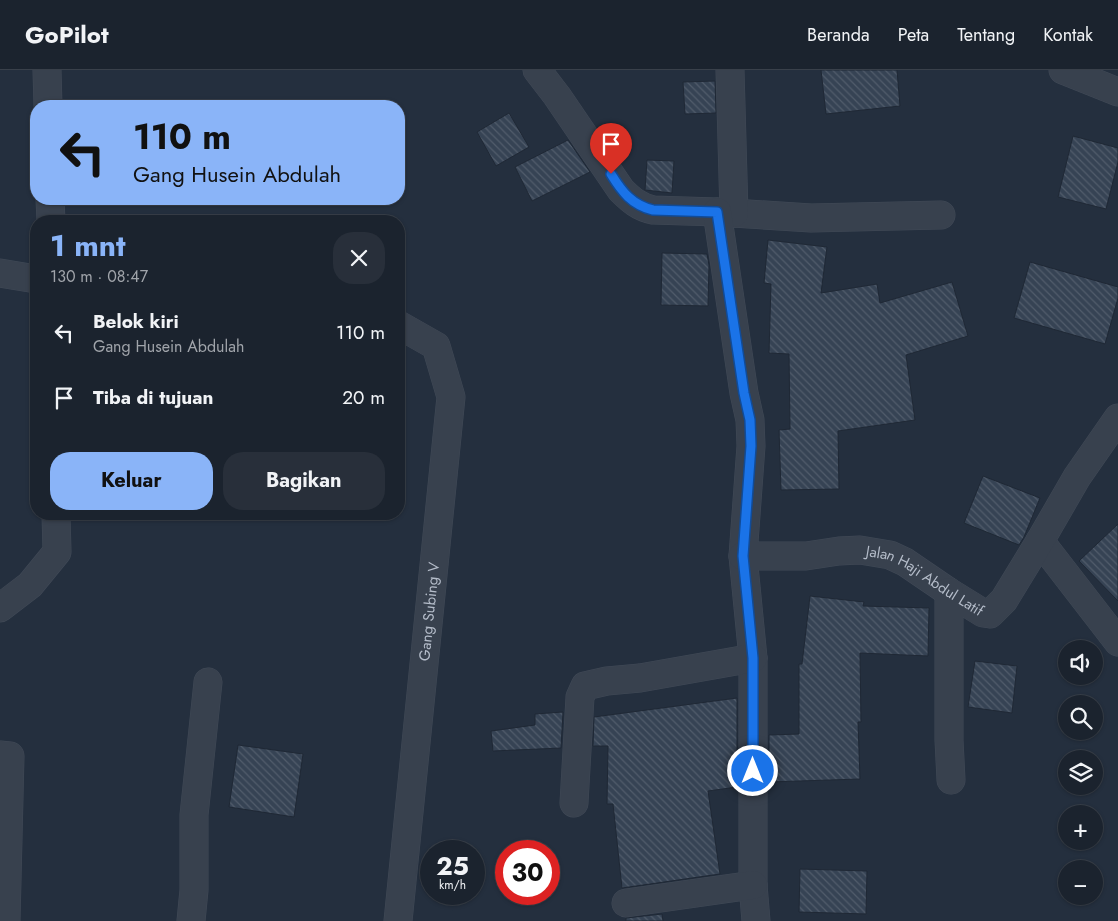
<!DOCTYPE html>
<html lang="id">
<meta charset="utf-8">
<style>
:root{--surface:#1b232e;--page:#282f3a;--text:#f1f3f6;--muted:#a0a4aa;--line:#39404a;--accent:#8ab4f8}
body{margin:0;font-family:Jost,sans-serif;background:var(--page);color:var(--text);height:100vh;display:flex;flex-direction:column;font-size:19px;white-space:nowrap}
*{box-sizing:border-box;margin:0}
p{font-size:16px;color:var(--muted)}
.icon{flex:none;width:28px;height:28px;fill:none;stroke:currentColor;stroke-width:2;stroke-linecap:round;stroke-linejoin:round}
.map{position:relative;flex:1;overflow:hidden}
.drawer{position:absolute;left:30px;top:145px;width:375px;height:305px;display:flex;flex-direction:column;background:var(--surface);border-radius:20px;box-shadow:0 1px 4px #0004,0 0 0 1px var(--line)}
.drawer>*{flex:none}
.guide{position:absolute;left:30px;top:30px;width:375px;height:105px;border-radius:20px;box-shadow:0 1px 4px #0004,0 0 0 1px var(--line);background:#8ab4f8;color:#111;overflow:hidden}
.fabs{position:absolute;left:1058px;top:570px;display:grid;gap:10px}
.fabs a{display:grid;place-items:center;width:45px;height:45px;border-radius:50%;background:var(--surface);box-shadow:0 1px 4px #0004,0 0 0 1px var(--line);font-size:25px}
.speed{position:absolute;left:420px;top:770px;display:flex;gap:10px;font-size:25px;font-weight:700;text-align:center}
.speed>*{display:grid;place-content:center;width:65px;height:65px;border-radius:50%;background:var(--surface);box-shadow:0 1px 4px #0004,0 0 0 1px var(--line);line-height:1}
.speed small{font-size:12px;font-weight:400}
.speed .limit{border:8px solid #d22;background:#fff;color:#111}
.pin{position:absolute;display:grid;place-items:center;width:42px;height:42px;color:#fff;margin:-51px -21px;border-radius:50% 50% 50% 0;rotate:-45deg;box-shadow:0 0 5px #0007}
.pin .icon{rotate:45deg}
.me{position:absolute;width:55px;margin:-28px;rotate:0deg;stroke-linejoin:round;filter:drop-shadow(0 0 4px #0008)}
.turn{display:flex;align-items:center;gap:18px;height:105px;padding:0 20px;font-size:22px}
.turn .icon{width:65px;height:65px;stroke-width:2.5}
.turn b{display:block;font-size:35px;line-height:42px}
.round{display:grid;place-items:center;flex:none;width:52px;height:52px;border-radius:20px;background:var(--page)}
.headline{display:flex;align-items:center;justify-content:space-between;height:85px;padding:0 20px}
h1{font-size:30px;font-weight:700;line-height:38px;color:var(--accent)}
.button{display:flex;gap:10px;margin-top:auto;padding:10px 20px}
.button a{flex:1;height:58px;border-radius:20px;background:var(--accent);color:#111;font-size:20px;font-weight:700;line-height:58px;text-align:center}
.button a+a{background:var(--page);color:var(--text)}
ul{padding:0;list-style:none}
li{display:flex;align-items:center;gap:15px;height:65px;padding:0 20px}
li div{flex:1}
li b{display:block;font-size:19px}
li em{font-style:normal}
header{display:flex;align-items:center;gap:30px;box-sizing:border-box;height:70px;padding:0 25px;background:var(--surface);border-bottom:1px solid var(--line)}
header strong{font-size:24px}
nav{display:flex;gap:28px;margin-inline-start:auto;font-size:18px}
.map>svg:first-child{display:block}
.building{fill:url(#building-back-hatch);stroke:#1f2835}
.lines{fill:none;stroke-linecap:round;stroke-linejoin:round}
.minor-casing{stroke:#414a57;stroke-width:29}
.minor{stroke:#38414e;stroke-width:28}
.route-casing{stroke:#114b97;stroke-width:12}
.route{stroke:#1a73e8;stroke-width:9}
.labels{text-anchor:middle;stroke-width:5;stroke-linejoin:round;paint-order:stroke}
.street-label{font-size:15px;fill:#b4bcc9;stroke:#1d2633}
</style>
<header>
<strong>GoPilot</strong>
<nav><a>Beranda</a><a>Peta</a><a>Tentang</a><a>Kontak</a></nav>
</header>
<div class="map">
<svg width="1118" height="851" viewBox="0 0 1118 851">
<defs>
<pattern id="building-back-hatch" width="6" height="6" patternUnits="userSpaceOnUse" patternTransform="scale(1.25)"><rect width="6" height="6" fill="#364354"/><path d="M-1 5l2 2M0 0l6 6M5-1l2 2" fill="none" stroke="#515c6b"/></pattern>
</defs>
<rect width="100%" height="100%" fill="#242f3e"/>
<g class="building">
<polygon points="821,0 897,0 900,36 826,44"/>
<polygon points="715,11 716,43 685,44 683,12"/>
<polygon points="509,43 529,77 496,96 477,62"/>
<polygon points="1073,66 1118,78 1118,92 1106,139 1058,127"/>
<polygon points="568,70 590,102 532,131 515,97"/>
<polygon points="647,90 674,91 672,123 645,120"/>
<polygon points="768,170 827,177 821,223 877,214 880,233 952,212 968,266 906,285 915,350 838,361 839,419 781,420 779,360 790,359 789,284 769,283 771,214 764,213"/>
<polygon points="662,183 707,184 709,195 708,236 661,235"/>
<polygon points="1030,192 1118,217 1118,228 1105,274 1014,248"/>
<polygon points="983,406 1040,428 1024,467 1019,475 964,453"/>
<polygon points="1118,454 1118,531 1079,491"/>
<polygon points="810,526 864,532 863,536 929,538 928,586 860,583 861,652 858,652 860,709 769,712 769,665 799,664 799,594 802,594"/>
<polygon points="975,591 1017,596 1012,643 968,637"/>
<polygon points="737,628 737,717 708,721 720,804 622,818 613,734 607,734 608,676 593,676 594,647"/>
<polygon points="563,642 561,678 493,681 491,661 535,655 535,644"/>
<polygon points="238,675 303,684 294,747 229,737"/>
<polygon points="800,799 867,801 866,844 799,842"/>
<polygon points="662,844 663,851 626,851 626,848"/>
</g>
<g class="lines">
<defs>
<g id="minor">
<polyline points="47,0 48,36"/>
<path d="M537,0L557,26L621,120C631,130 639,137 653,140L717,142L811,148L941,145"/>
<polyline points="730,0 734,143"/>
<polyline points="1063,0 1118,22"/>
<polyline points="50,129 51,151"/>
<polyline points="717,142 744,323 750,350 751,376 743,486 753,588 753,815 756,851"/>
<polyline points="0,203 36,209"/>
<polyline points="1040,471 1118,572"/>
<path id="s1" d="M743,486H806L839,481L860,480L890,485L905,492L949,522L983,543L990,544L1004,530L1040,471L1077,407L1118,348"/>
<polyline points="949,522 949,670 951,710"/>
<polyline points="0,538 30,515 57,482 56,444"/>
<polyline points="0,685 10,686 6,851"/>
<polyline points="574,733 580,627 585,616 607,611 640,608 753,588"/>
<polyline points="626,833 753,815"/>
<polyline points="191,851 194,820 194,745 208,612"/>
<path id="s2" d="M398,851L451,327L436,276L399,255"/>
</g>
</defs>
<use href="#minor" class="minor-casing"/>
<use href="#minor" class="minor"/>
</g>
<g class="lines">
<defs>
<path id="route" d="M611,104C622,122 632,135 653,140L717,142L744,323L750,350L751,376L743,486L753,588V701"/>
</defs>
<use href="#route" class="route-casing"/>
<use href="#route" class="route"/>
</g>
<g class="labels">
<g class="street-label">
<text dy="5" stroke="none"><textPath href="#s1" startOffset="190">Jalan Haji Abdul Latif</textPath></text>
<text dy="5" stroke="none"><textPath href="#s2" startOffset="311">Gang Subing V</textPath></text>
</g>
</g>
</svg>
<div class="fabs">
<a><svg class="icon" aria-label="sound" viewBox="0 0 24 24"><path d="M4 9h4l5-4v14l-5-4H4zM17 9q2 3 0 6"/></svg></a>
<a><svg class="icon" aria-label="search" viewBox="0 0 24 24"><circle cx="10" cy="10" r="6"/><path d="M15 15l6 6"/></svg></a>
<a><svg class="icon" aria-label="layers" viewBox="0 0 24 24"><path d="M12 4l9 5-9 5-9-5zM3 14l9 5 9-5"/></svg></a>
<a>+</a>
<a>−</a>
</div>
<div class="speed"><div>25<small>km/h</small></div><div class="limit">30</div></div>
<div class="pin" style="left:611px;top:104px;background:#d93025"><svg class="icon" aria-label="arrive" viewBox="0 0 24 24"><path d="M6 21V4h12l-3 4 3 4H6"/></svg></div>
<svg class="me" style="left:753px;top:701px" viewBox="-20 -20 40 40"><circle r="17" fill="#1a73e8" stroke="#fff" stroke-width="3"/><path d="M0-11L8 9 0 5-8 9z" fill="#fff"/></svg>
<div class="guide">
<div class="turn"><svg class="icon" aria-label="left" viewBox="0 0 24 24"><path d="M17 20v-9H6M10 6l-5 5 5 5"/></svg><div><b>110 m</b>Gang Husein Abdulah</div></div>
</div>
<section class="drawer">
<div class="headline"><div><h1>1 mnt</h1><p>130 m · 08:47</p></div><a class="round"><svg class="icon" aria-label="close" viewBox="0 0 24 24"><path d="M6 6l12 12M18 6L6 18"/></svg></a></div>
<ul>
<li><svg class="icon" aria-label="left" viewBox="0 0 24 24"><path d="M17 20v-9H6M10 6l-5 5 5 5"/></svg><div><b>Belok kiri</b><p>Gang Husein Abdulah</p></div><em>110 m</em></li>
<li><svg class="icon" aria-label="arrive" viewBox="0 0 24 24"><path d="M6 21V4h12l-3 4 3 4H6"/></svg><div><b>Tiba di tujuan</b></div><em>20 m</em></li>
</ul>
<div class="button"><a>Keluar</a><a>Bagikan</a></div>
</section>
</div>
